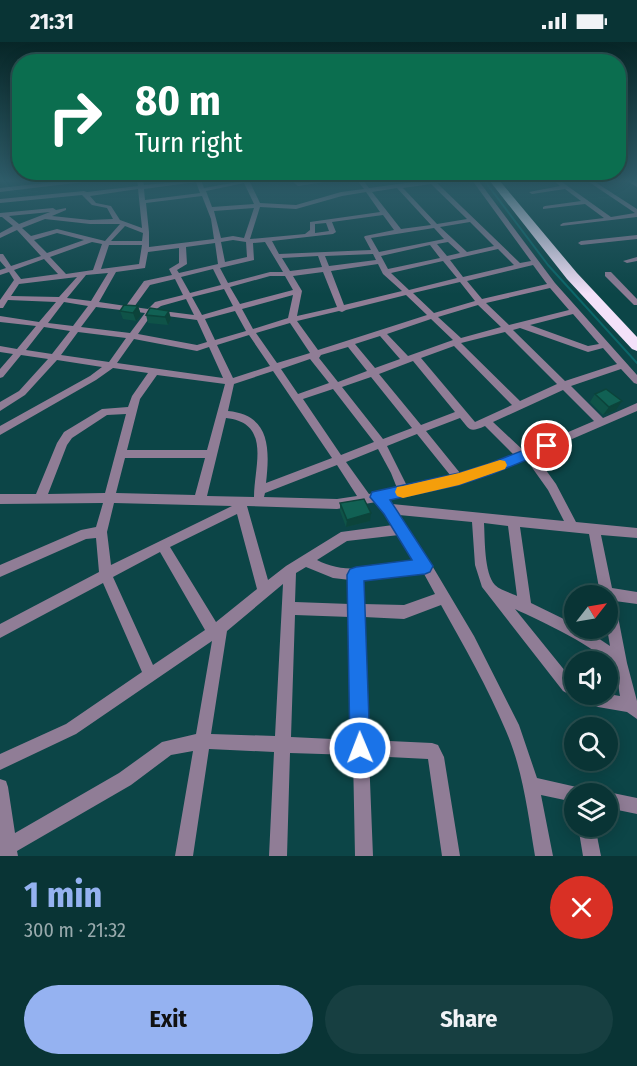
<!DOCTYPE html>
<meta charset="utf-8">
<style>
:root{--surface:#093435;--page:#173f41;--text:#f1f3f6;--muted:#99aaad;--line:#294f50;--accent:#95b2f1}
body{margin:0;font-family:"Fira Sans Condensed",sans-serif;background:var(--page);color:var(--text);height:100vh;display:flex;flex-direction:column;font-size:22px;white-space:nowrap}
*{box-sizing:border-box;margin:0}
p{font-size:20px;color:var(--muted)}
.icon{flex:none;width:33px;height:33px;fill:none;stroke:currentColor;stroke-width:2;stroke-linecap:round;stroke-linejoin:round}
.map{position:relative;height:814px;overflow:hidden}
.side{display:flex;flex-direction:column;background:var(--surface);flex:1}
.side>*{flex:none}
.guide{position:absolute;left:12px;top:12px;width:614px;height:126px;border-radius:24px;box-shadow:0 3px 15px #0003,0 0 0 2px var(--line);background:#0b6e4f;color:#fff;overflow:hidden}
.needle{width:39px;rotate:59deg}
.fabs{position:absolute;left:564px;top:543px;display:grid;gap:12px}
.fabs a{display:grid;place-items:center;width:54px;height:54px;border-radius:50%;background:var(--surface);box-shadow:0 3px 15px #0003,0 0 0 2px var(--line);font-size:30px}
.pin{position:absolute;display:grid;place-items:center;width:51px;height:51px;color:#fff;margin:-26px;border:3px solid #fff;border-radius:50%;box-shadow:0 2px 6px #0007}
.me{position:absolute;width:66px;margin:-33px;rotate:359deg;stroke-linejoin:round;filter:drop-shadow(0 0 4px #0008)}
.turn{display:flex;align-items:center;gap:21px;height:126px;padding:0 24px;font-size:27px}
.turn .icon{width:78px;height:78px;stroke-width:2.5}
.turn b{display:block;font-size:42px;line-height:51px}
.round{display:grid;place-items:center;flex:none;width:63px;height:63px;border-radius:32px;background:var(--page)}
.summary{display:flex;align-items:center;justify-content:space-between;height:102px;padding:0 24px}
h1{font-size:36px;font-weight:700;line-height:45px;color:var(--accent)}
.primary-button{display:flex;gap:12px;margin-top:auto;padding:12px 24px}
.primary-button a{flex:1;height:69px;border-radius:36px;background:var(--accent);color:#111;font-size:24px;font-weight:700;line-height:69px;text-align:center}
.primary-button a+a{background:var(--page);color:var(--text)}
.status{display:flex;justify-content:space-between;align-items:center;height:42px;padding:0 30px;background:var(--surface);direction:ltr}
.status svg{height:16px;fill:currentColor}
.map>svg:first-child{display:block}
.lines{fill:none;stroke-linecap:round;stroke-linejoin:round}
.stream{stroke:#0b6669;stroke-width:2}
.minor{fill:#907d96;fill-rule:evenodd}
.motorway{fill:#f3e1f9;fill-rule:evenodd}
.wall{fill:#0f5348}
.shaded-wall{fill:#0c443b}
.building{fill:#116154;stroke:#0c443b;stroke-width:1.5}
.route{fill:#1a73e8;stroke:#114b97;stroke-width:1.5}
.slow{fill:#f59e0b}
</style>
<div class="status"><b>21:31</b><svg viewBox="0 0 49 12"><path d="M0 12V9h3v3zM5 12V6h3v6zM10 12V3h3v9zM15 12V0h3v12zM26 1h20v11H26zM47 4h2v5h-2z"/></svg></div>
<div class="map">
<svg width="637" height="814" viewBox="0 0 637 814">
<rect width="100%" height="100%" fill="#0c4547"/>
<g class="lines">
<polyline class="stream" points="484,138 548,223 637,321"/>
<g class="minor">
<polygon points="72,138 86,138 83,140 0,150 0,146"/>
<path d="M137,138H143L144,143L201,138L204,146L249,138L260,161L296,163L341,150L364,147L357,138H363L369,146L428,138H449L448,139L437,141L520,221L531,219L472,138H478L555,241L637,333V342L634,341L621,327L571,344L603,376L637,361V369L535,413L556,442L576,480L637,486V496L601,493L612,546L637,550V562L615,559L627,621L637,659V677L627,670L598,665L580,657L578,654L574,655L563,649L482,545L475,523L472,480L399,473L424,510L474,594L519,683L537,736L581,746L583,752H574V760L541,753L553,814H535C528,772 523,728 506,689C488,646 464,604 441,563L404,577L364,575L368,698L432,701L438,703L444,715L460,814H442L428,717L369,714L373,814H355L353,713L290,711L287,814H269L274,710L209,707L193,814H175L193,709L171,713L131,743L17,809L18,814H0V737L6,739L8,745L15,791L119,731L162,700L196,692L212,599L76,692L0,728V712L66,682L142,630L103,541L0,596V582L99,530L96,496L86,497L0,535V523L81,488L96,485L103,461L0,462V452H36L57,401L64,390L102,367L128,365L132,354L148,331L113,326L96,338L0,393V384L90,334L102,325L57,318L25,353L0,369V360L19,349L48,317L21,313L3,335L0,336V327L13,312L0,310V304L17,307L36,284L0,280V274L39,280L56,260L8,258L3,266H0V258L14,238L9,230L0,233V228L6,226L0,219V212H3L11,224L41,214L17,188L0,196V191L13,184L2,175H0V171L53,166L56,168L66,166V168L52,174L90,178L113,177L107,166L92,163L82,153L0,161V157L84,149L87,150L138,144ZM196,140L200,151L145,158L144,147ZM244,141L254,162L212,165L206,149ZM431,142L467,177L437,182L403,146ZM397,146L431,183L401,187L372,150ZM138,147L142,186L120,178L111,164L96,161L90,154ZM366,150L380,170L310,180V188L305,192L250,197L260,165L296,167L342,154ZM202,154L211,177L214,197L149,205V190L146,161ZM254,166L244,196L233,194L221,196L214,169ZM50,170L19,182L9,174ZM383,173L394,188L365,194L364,195L371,208L279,212L272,199L333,192L336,190L332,180ZM45,177L90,182H120L105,199L57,187L31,194L22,186ZM470,180L494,204L467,210L440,185ZM326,181L329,189L315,191V182ZM125,184L143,191L142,199H111ZM434,186L444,197L379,210L371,196ZM57,191L84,198L47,211L34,198ZM233,198L246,200L247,215L225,220L221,200ZM92,200L102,202L93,228L66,232L50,215ZM265,200L283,230H270L228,241L220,226L254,218L253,201ZM448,200L460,211L447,214L437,202ZM215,201L218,222L179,231L177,228L187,222L186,205ZM109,203H142L139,222L101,227ZM430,203L440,216L388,227L381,214ZM179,206V221L169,227L172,233L144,239L126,264L99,260L116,230L145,226L148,210ZM498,207L514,223L463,235L450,218ZM373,212L376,218L329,224L325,214ZM318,214L322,225L290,229L282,216ZM44,217L58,232L21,237L14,228ZM443,219L457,236L409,248L391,231ZM378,222L383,232L402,249L344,263L331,229ZM533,223L547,242L482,257L467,239ZM213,227L221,243L190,251L181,235ZM323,230L337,265L297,274L302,249L293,234ZM108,231L91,259L67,256L86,233ZM270,234H285L293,248L240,262L230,245ZM77,235L59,255L11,254L19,242ZM175,237L183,253L155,260L148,267L134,265L150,243ZM460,240L475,259L434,271L413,251ZM550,246L569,268L509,283L486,261ZM224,247L233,264L202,273L192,255ZM293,253L288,276L253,287L242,267ZM406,253L427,273L318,308L297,279L339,269L342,270L346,268ZM186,257L194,273L155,268L161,264ZM64,260L88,264L73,284L48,281ZM478,263L501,285L461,296L438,275ZM96,265L145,271L130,291L81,285ZM235,269L246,289L215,298L205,277ZM152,272L197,278L207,300L197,303L138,292ZM573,272L599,302L588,304L530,283ZM431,277L453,298L408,314L387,292ZM290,281L310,311L277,321L256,291ZM44,285L70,289L52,312L26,308ZM520,286L588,310L603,306L617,322L565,339L513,288ZM78,290L126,296L109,320L61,313ZM505,290L557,342L520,359L461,301ZM249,293L270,324L233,336L217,303ZM380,294L400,317L375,326L355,302ZM134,297L197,309L209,305L223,336L117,321ZM454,304L512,363L475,380L421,316ZM348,305L367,329L338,340L319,316L321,313ZM310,317L329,341L298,352L281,327ZM413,319L455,370L421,383L379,332ZM273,329L332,416L266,441C270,406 270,373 228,369L234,342ZM157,333L225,342L207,408H127L140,357ZM371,335L412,386L383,397L342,345ZM333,347L374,400L341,413L303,357ZM563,348L594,379L524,409L493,380ZM126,372L105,451L48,452L67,403L72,396L107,373ZM226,376C272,381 254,424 254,455L207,454ZM460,376C470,388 469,391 485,384L514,413L490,423L460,431L426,389ZM417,392L450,433L407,444L387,404ZM378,407L391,431L397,446L369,452L346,420ZM125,416H205L195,453L116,451ZM526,417L548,448L564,479L392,462L388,458L456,441H459L496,430ZM337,423L357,454L337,457L264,455L265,451ZM376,460L393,483L341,490L286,524L268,538L247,464L337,467ZM114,461L232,464L111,523L107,490ZM237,472L257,547L216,580L170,505ZM484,481L508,484L517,554C511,551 500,548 495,543C484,531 485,497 484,481ZM520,485L589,492L600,551V554H608L607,586L610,604L583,586H574V582L531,561ZM399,493L416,519C385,524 346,534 317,518L347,499ZM160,510L205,588L153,623L113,535ZM306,525L333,536L350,538V562L295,560L296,531ZM423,530L435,552L404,563L363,562V538ZM283,542L275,694L211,692L227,589ZM515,567C540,579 599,605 614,627C619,634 618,645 620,654L608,652H574V640ZM295,573L350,575L353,698L291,695Z"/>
<polygon points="291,138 297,138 299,140 337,138 298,144"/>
<polygon points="553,138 559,138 611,175 635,171 586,138 592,138 637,167 637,175 561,184 560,183 563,181 604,176 585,162 543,167 543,165 545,164 581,159 565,147 532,152 529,150 560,144"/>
<polygon points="626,138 632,138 637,140 637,145"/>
<polygon points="637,193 637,197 581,203 578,201 581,199"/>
<polygon points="637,215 637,219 627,221 623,219"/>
<polygon points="605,230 611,230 637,257 637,263 634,263 605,234"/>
<polygon points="608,750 637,756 637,772 608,766 608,752 604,752"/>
<polygon points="578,784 595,784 601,814 583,814"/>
</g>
<polygon class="motorway" points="489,138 499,138 577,231 637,295 637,309 632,307 567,237"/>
</g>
<g class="wall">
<polygon points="138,264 141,273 136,279 123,277 120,269"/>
<polygon points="150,266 171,277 168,283 148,281 146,273"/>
<polygon points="595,352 616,368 603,373 590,360"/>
<polygon points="340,461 370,479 346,485 340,469"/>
</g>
<g class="shaded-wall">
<polygon points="138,264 141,273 136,279 133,271"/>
<polygon points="169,269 171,277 168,283 165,275"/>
<polygon points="622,359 616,368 603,373 609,365"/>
<polygon points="371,471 370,479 346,485 347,478"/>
</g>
<g class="building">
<polygon points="124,263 138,264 133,271 120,269"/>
<polygon points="150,266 169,269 165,275 146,273"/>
<polygon points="606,347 622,359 609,365 595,352"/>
<polygon points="364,457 371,471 347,478 340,461"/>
</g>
<linearGradient id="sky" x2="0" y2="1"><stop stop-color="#072627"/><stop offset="0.55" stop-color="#2e5c69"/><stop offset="1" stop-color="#2e5c69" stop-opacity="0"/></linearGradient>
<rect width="637" height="252" fill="url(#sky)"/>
<polygon class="route" points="547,399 553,404 551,408 492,432 459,443 390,458 433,524 430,530 425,532 364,539 370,706 367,713 360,716 352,713 350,706 347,533 350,527 356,525 412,518 384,472 370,455 372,450 459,431 488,422"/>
<polygon class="slow" points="500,418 505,419 507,423 505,427 459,443 403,456 397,454 395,450 397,445 403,444 459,431"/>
</svg>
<div class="fabs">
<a><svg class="needle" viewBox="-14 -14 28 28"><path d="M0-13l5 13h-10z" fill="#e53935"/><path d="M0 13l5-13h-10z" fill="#99aaad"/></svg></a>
<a><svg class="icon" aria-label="sound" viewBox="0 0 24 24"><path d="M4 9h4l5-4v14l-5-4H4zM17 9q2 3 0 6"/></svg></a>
<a><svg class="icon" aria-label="search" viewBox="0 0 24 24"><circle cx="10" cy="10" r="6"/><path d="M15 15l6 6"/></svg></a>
<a><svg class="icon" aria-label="layers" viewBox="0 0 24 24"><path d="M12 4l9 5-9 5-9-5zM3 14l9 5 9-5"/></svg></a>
</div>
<div class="pin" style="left:547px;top:404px;background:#d93025"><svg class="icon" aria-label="arrive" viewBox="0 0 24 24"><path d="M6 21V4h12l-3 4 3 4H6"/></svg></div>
<svg class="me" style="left:360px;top:706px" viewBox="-20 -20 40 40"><circle r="17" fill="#1a73e8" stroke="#fff" stroke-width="3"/><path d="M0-11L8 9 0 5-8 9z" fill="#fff"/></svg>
<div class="guide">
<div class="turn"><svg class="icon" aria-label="right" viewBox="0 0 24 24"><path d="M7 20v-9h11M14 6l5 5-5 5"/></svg><div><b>80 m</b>Turn right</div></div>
</div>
</div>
<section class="side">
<div class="summary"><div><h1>1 min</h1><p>300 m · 21:32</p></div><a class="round" style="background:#d93025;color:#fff"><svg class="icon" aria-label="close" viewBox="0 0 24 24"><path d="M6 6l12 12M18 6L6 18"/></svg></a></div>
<div class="primary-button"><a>Exit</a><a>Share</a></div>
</section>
